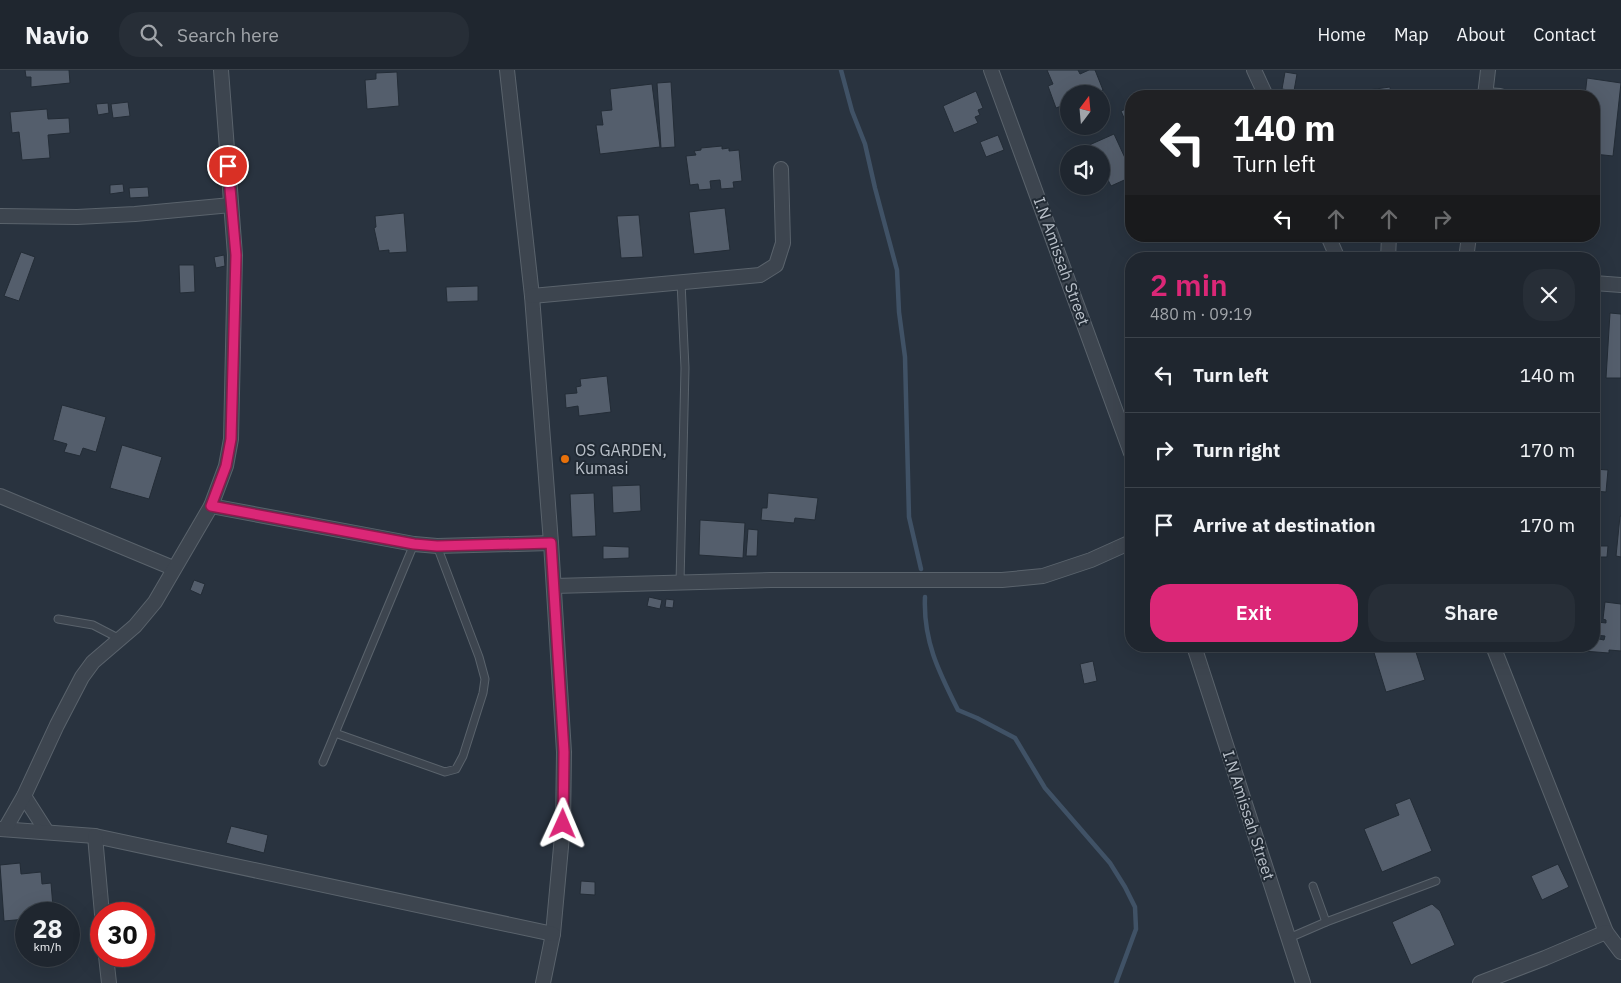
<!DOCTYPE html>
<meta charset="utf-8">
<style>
:root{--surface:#1f262f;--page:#272e37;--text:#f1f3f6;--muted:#a1a5aa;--line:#3c434b;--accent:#db2777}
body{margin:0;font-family:"IBM Plex Sans",sans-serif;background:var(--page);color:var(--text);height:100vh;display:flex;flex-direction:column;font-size:19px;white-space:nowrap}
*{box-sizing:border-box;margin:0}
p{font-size:16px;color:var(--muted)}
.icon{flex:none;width:28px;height:28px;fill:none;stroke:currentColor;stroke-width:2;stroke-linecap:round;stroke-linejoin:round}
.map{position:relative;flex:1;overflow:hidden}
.details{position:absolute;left:1125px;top:182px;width:475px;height:400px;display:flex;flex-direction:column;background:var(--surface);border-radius:20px;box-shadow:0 5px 20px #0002,0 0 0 1px var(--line)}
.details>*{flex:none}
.guide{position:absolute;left:1125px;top:20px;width:475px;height:152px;border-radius:20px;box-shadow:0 5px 20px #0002,0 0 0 1px var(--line);background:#202124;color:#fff;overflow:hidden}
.needle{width:32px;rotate:16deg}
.fabs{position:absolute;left:1060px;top:15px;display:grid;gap:10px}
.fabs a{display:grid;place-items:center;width:50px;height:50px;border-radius:50%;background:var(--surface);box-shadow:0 5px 20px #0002,0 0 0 1px var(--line);font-size:25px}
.speed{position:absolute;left:15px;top:832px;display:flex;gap:10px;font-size:25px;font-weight:700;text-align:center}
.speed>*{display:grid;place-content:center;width:65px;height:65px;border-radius:50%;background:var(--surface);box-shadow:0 5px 20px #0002,0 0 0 1px var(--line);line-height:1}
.speed small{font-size:12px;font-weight:400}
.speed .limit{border:8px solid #d22;background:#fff;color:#111}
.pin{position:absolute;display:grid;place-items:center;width:42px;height:42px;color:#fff;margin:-21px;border:2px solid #fff;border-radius:50%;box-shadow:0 1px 5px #0007}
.me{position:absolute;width:55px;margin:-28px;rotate:1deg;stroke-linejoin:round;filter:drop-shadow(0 0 4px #0008)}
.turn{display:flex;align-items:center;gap:18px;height:105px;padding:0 25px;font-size:22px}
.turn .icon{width:65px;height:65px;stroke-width:2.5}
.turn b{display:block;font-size:35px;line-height:42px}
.lanes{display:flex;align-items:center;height:48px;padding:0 25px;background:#0003;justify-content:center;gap:25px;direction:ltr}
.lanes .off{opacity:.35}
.round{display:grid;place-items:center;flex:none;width:52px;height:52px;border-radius:20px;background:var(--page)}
.head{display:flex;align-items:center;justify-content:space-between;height:85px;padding:0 25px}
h1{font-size:30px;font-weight:600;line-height:38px;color:var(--accent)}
.primary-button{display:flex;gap:10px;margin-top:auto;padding:10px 25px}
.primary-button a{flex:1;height:58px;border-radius:20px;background:var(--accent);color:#fff;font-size:20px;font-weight:600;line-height:58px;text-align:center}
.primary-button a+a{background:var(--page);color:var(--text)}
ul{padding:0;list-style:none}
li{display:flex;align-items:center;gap:15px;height:75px;padding:0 25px;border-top:1px solid var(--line)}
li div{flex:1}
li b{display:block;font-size:19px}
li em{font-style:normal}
header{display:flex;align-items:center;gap:30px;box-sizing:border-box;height:70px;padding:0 25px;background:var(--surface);border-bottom:1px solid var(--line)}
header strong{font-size:24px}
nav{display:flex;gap:28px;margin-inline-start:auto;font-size:18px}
.search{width:350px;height:45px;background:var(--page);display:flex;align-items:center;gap:12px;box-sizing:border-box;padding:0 18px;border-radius:20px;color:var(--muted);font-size:19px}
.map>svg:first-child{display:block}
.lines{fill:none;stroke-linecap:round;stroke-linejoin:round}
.stream{stroke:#405266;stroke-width:4.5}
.building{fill:#545e6c;stroke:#232c36}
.lane-casing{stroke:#5a636c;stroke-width:9}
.street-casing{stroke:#5a636c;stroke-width:16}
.lane{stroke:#3d454f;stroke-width:7}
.street{stroke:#3d454f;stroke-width:14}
.route-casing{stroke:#8e194d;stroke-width:12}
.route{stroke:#db2777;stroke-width:9}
.food-dot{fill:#e8710a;stroke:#212a34;stroke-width:2}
.labels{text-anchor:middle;stroke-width:4;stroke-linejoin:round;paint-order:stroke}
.street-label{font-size:16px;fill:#b9c0c9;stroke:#212a34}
.poi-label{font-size:16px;fill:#b9c0c9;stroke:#212a34;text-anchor:start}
</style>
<header>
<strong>Navio</strong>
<div class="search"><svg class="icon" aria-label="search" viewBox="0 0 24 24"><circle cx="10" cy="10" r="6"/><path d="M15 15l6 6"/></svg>Search here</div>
<nav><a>Home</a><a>Map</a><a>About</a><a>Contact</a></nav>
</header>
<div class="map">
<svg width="1621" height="913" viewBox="0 0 1621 913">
<rect width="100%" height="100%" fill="#29333f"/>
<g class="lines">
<g class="stream">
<polyline points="841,0 852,41 865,74 875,118 897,200 899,242 905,287 909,447 921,499"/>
<path d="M925,527C923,571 939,602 958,640L977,648L1015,668L1045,718L1110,793L1125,817L1135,837L1136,859L1116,913"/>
</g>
</g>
<g class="building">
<polygon points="25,0 69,0 70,13 31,17 31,7 26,7"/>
<polygon points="1047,0 1078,0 1080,4 1089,0 1095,0 1103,20 1092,24 1069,24 1069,33 1056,38 1048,16 1053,14"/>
<polygon points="397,2 399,36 367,39 365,10 376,9 376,3"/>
<polygon points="1285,2 1297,4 1294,21 1282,19"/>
<polygon points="1587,8 1621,13 1613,86 1594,84 1594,26 1585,26"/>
<polygon points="671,12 675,77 661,78 657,13"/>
<polygon points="652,14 660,77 600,84 596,55 603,55 601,41 612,40 610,19"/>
<polygon points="1390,17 1391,26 1362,26 1361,21"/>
<polygon points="976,21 983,38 978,40 980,45 975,47 978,53 954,63 943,36"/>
<polygon points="128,32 130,46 113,48 111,34"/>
<polygon points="108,33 109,43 98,45 96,34"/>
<polygon points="1131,37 1131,64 1121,41"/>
<polygon points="47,39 48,49 69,48 70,63 48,65 50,88 22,90 19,62 12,63 10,42"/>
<polygon points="1114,64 1131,101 1131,107 1111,116 1101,96 1101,84 1091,84 1087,76"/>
<polygon points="998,65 1004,80 986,87 980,72"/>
<polygon points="722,76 722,79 729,78 729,81 739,80 742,111 733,112 734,118 721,119 720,110 710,111 711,119 699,120 698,114 690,115 686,86 696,85 694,81 701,80 701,78"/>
<polygon points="123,114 124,122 110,124 110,115"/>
<polygon points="148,117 149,127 130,128 129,118"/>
<polygon points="725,138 730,180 694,184 689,142"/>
<polygon points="404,143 407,182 389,183 389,180 379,181 374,158 376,157 375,146"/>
<polygon points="639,145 643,187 621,188 617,146"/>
<polygon points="21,182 35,187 19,231 4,226"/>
<polygon points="224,185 225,196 216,198 214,187"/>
<polygon points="179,195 194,195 195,222 180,223"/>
<polygon points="478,216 478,231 447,232 446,217"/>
<polygon points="1610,243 1621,244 1621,308 1606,308"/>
<polygon points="607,306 611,342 579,346 578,336 566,338 565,324 577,323 576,317 581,316 580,309"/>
<polygon points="62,335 106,347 96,382 83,378 80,386 64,382 67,374 53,370"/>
<polygon points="122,375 162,387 149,429 110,418"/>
<polygon points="1594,399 1608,400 1606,422 1594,421"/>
<polygon points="640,415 641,441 613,443 612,416"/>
<polygon points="594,423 596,466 572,467 570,424"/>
<polygon points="768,423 818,428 815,450 795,448 794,453 761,450 762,438 767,438"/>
<polygon points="1620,446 1621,446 1621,487 1616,486"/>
<polygon points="1594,448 1599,448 1596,473 1594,473"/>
<polygon points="700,450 745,453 743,488 699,485"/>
<polygon points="748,459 758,460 757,486 746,486"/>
<polygon points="603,476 629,477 629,488 603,489"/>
<polygon points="1597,476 1608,476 1607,487 1596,487"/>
<polygon points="194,510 205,514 201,525 190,520"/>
<polygon points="649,527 662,530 660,539 647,536"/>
<polygon points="666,529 674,530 673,538 665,537"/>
<polygon points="1605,532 1621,534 1621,581 1609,580 1609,583 1583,581 1584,576 1594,576 1594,568 1604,570 1605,566 1595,565 1597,552 1606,553 1606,550 1603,549"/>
<polygon points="1372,576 1414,576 1425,610 1386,622"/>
<polygon points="1093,591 1097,611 1084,614 1080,594"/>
<polygon points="1410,728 1432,781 1382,802 1364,759 1399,745 1395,734"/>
<polygon points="231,756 268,765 264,783 226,773"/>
<polygon points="20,793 21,804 41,802 42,814 51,813 53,837 40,838 40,844 26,844 26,849 4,851 0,795"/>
<polygon points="1558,794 1569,817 1542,830 1531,806"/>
<polygon points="581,811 595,812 595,825 580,824"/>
<polygon points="1432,834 1440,841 1455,875 1411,895 1392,852"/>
</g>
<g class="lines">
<defs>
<g id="lane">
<polyline points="680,513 685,298 681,212"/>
<polyline points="58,549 93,555 120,569"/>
<polyline points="335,663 445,702 456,699 463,686 483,623 485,609 479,587 437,476"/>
<polyline points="323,692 414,474"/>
<polyline points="1313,816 1326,852"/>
<polyline points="1289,868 1326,852 1436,811"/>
</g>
<g id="street">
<polyline points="507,0 532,226 551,473 564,682 563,755 553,864 543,913"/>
<polyline points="991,0 1131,383"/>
<polyline points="1254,0 1266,26"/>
<polyline points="1485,25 1500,26"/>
<polyline points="1485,26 1488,0"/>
<polyline points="0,146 77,147 135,144 231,135"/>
<polyline points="1328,166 1338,189"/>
<polyline points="1388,189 1389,166"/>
<polyline points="1466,189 1469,166"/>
<polyline points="1594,213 1621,215"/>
<polyline points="532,226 760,205 776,195 783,173 781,99"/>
<polyline points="0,426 173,498"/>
<polyline points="211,436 414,474 437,476 551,473"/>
<polyline points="554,516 771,510 1002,510 1043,506 1091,490 1131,472"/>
<polyline points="1194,576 1303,913"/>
<polyline points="1493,576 1606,862 1621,882"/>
<polyline points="24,726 47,762"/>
<polyline points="0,759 95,766 553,864"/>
<polyline points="5,759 24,726 57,655 82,607 93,592 135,556 155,532 211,436 226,396 231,369 235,185 221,0"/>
<polyline points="95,766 102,844"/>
<polyline points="106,886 109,913"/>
<polyline points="1480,913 1545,888 1606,862"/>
</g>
</defs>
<use href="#lane" class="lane-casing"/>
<use href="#street" class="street-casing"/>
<use href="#lane" class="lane"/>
<use href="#street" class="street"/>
</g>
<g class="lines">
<defs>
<polyline id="route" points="228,96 236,185 231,369 226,396 211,436 414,474 437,476 551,473 564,682 563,754"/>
</defs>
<use href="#route" class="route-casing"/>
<use href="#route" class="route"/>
</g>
<circle class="food-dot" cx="565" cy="389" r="5"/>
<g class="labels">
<g class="street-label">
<text transform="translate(1062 191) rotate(70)" y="6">I.N Amissah Street</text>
<text transform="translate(1249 745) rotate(72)" y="6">I.N Amissah Street</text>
</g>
<g class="poi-label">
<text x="575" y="386">OS GARDEN,<tspan x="575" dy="18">Kumasi</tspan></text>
</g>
</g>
</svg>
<div class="fabs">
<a><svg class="needle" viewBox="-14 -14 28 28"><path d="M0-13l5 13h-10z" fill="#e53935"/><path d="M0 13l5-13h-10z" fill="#a1a5aa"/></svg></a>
<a><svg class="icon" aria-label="sound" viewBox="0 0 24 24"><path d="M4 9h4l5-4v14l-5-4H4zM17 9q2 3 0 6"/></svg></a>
</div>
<div class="speed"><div>28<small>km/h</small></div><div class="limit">30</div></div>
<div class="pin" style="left:228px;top:96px;background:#d93025"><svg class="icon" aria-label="arrive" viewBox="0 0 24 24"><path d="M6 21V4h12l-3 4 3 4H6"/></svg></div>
<svg class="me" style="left:563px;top:754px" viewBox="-20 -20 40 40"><path d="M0-17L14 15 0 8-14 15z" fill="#db2777" stroke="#fff" stroke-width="4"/></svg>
<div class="guide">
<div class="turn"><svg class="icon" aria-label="left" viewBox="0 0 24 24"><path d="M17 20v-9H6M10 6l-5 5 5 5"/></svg><div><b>140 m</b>Turn left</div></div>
<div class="lanes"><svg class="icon" aria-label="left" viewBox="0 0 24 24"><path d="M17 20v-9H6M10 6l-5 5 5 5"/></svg><svg class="icon off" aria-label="ahead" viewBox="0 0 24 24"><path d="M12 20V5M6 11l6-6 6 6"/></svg><svg class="icon off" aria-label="ahead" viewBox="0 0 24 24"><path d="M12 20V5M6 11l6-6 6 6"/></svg><svg class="icon off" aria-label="right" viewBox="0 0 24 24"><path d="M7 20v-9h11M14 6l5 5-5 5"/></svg></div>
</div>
<section class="details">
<div class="head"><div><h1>2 min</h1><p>480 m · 09:19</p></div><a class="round"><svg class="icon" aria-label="close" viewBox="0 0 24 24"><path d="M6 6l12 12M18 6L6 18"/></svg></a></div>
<ul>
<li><svg class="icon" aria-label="left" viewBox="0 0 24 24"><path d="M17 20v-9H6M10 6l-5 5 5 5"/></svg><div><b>Turn left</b></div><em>140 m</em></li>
<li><svg class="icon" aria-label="right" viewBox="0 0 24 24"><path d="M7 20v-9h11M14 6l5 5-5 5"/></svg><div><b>Turn right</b></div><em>170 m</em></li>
<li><svg class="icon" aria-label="arrive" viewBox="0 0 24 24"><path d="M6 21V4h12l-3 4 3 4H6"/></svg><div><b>Arrive at destination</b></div><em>170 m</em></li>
</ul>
<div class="primary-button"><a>Exit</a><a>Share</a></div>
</section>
</div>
